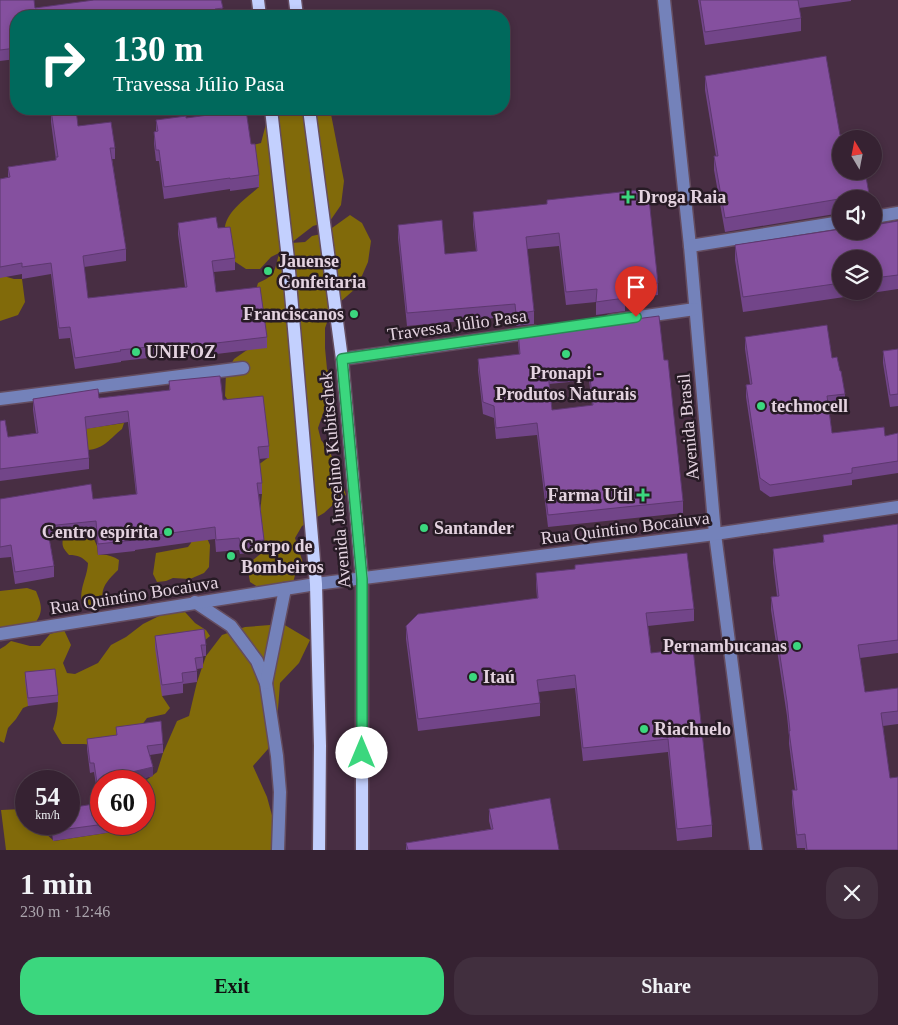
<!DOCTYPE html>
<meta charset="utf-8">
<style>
:root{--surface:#362232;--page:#412f3e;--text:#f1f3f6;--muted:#aaa4ac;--line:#503f4d;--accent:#3bd77e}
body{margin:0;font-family:"Times New Roman",serif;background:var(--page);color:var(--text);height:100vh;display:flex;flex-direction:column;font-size:19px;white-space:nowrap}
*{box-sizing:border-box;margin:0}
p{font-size:16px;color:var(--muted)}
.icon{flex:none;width:28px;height:28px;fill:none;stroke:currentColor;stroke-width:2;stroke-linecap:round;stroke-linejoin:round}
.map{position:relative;height:850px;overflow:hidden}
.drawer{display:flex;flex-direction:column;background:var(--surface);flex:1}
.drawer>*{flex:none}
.hud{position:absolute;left:10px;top:10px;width:500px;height:105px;border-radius:20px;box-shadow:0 2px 8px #0003,0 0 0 1px var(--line);background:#00695c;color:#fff;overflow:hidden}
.needle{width:32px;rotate:350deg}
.fabs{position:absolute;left:832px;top:130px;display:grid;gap:10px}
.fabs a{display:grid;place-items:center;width:50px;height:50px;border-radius:50%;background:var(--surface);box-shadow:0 2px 8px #0003,0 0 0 1px var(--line);font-size:25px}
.speed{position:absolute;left:15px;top:770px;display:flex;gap:10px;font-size:25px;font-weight:700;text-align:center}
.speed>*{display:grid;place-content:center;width:65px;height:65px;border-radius:50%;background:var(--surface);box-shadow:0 2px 8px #0003,0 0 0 1px var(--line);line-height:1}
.speed small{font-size:12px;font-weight:400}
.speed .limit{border:8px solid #d22;background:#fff;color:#111}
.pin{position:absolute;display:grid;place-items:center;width:42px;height:42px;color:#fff;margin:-51px -21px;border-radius:50% 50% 50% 0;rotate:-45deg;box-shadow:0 0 5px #0007}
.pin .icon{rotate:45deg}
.me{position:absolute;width:55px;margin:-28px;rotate:0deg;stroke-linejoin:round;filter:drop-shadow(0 0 4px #0008)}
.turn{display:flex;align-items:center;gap:18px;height:105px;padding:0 20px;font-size:22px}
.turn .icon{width:65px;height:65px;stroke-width:2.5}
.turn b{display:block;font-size:35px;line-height:42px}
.round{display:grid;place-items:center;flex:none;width:52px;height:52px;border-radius:20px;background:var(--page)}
.headline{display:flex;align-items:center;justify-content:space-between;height:85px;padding:0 20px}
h1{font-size:30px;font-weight:700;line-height:38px}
.action{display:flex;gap:10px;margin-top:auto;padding:10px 20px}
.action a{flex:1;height:58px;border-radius:20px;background:var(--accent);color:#111;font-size:20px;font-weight:700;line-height:58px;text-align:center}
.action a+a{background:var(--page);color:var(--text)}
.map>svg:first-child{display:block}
.forest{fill:#816a0a}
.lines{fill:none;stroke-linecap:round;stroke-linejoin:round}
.minor-casing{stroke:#644c5f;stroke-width:15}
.major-casing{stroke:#644c5f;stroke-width:15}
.minor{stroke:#7482ba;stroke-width:12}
.major{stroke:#c3d0fe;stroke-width:12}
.wall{fill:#724589;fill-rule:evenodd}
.shaded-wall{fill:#5d386f}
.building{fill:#85509f;stroke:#5d386f;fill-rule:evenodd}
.route-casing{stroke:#268c52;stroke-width:12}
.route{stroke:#3bd77e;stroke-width:9}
.poi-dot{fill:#3bd77e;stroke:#271b25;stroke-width:2}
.labels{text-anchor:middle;stroke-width:5;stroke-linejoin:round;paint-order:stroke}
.poi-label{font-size:18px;font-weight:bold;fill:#e4d3e0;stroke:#271b25;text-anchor:start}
.street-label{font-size:18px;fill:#e4d3e0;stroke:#271b25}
</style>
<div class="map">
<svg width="898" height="850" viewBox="0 0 898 850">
<rect width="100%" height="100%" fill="#482e43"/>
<g class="forest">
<path d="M274,109H330L344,181L341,205L330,221L313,226L291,243L305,242L312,236L325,233L350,215L362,223L371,241L368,262L361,278L355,289L339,303L329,317L325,328V348L327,369L333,380L329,396L318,428L321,440L328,449L338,468L346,495L336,502L324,513L302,526L295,538L303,563L296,571L293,583L264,591L250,582L247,565L264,551L260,513L262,494L258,465L269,457L225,396L226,374L234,359L247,350L259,345L255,293L258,283C276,275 274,272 279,254L281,252L271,257L260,269H246L234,261C231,253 225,238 225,230C224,213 248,197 259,187L253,145L261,143L267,120Z"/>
<polygon points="0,275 14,279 22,279 25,302 18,315 0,321"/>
<path d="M124,423L122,429C110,438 105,449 87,450L77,430Z"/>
<path d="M84,534L93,537L97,546L98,555C106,554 113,556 119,560L118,570C105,583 100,588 103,607L89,609L82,604C79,587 87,579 88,563C82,557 78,555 69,555C65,550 61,547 63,539L68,535Z"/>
<polygon points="192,536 207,538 210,545 209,567 204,573 190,579 173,578 166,581 157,582 153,574 156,553 188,547 191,543"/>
<path d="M27,588L36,591C42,606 44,612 33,626L0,633V591Z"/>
<path d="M185,612L195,623L206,630L210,636L204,641L162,696L170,708L165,714L147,718L139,729L116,736L100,746L84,744H62L53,729C60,709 58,698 56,677L28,706L23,708L16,719L8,728L4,743L0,741V649L5,646L11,641L30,646H40L50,634L64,630L71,645L63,663L67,673L75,674L98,663L111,645L126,637L143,624L163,614Z"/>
<polygon points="283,624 310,640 299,663 280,683 278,709 268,749 253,766 267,797 276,830 274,850 6,850 1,810 22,809 26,813 26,824 35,824 54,841 126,830 125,824 144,824 144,782 157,772 163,753 177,721 189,716 197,682 206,656 222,635 245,627"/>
</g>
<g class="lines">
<defs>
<g id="minor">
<polyline points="664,0 690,246 715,534 756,850"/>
<polyline points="874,217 898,213"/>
<polyline points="690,246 841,222"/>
<polyline points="611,321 695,309"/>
<polyline points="342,359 535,332"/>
<polyline points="0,399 243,368"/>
<polyline points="195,602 231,626 257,661 266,683 277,756 280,792 278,850"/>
<polyline points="0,634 316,584 715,534 898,507"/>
<polyline points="266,683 285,589"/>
</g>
<g id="major">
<polyline points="258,0 260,16"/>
<polyline points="295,0 297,16"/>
<polyline points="271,109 288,259 316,584 320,746 319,850"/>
<polyline points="309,109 342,359 362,579 362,850"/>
</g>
</defs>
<use href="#minor" class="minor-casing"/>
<use href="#major" class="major-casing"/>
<use href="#minor" class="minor"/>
<use href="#major" class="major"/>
</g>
<g class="wall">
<polygon points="0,0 35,8 93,1 93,0 221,0 223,16 16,16 16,59 0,61"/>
<polygon points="698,0 851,0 851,1 799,8 801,18 801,31 705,45"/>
<polygon points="705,76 840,135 869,194 869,199 841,199 841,213 725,232 714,170 714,156 716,156 705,90"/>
<polygon points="51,110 115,148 115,159 112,159 126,249 126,261 84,267 88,298 185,287 178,234 178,223 218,228 235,258 235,270 214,272 216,292 267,337 267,348 208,355 166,358 166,356 121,361 121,362 75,369 70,338 59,339 51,274 22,279 22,274 0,278 0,179 8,177 8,167 56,160 51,122"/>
<polygon points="186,118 251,144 259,175 259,187 230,191 230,189 164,199 159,161 156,161 154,144 154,132 156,132 156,120"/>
<polygon points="547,200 658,283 658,295 625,299 625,311 596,315 596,302 566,305 559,246 527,249 534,311 534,324 516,326 515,316 407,326 398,238 398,225 445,254 476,251 473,225 473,212 547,204"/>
<path d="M898,221V289L743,312L735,260V245ZM841,259H874V291H841Z"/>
<path d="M628,320L664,360L683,501V513L548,527L537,435L496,439L494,418L483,414L478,370V359L519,354L518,342V331ZM589,380L592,406L552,410L549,384Z"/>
<polygon points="745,337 832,358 840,371 845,394 845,406 829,408 832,433 885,436 898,433 898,473 852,480 852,485 770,497 760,490 746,397 746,385 750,384 745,349"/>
<polygon points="898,349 898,406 890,407 883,363 883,351"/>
<polygon points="169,381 223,400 269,446 269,458 259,459 262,483 262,494 259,494 264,540 264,551 240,554 239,550 216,552 215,539 135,550 135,551 98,555 96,533 49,537 54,566 54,577 15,584 11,557 0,558 0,499 93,499 136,494 128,422 86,429 89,458 89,469 0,481 0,421 8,437 36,433 33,410 33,399 99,398 169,390"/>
<polygon points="898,524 898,653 860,658 865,692 898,688 898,724 883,726 898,850 805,850 805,848 797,848 792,803 792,790 795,790 789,744 789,736 787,716 771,610 771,597 777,596 773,563 773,549 823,542 823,535"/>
<polygon points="536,573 694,609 694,621 648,626 651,653 712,825 712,837 677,841 668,752 583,761 575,688 538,692 540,703 540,716 418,731 406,639 406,626 537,598 536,585"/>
<polygon points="155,636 206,645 206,656 203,656 203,668 197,669 197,682 183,684 183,693 162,696 155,648"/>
<polygon points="25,672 58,695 58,702 28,706 25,680"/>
<polygon points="116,727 163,744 163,753 150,755 153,776 132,781 101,781 101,824 126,824 126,830 53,841 51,824 69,824 99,804 94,772 90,773 87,749 87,739 116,735"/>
<polygon points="489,809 559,850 406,850 406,843 491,829 489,821"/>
</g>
<polygon class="shaded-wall" points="153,767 153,776 132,781 119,781 119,775"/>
<g class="building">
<polygon points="0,0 34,0 35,8 94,0 221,0 223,8 215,9 216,16 16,16 16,48 0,50"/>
<polygon points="700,0 798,0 801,18 705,32"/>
<polygon points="826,56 840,135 858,132 859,139 841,139 841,171 865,171 869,194 725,218 714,156 718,156 705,76"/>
<polygon points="62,109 76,109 78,126 111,122 115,148 110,148 126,249 83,256 88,298 187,287 178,223 216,217 218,228 230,227 235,258 212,261 216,292 260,287 267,337 208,344 166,347 166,345 120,350 121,351 75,358 70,327 59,328 51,263 22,267 22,263 0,267 0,179 10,177 8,167 56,160 56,157 58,157 51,110"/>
<polygon points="246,110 251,144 255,144 259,175 230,179 230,178 164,187 159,150 156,150 154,132 158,131 156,120 186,116 186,118"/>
<polygon points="648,189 658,283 624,286 625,298 596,302 597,289 566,292 559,233 526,237 534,311 516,314 515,304 407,313 398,225 442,220 445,254 477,251 473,212 547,204 547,200"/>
<polygon points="898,221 898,275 874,278 874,259 841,259 841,283 743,297 735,245 841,229 841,231 874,231 874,225"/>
<path d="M627,315L628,320L659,316L664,360H668L683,501L548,515L537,423L496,428L494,406L483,402L478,359L520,354L518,331L595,321V320ZM589,368L593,405L552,410L548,373Z"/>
<polygon points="827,325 832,358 837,357 840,371 841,371 845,394 827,396 832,433 884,427 885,436 898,433 898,461 852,468 852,473 770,485 760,478 746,385 752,384 745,337"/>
<polygon points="898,349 898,394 890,395 883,351"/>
<polygon points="220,376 223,400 263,396 269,446 258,447 262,483 257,483 264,540 240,542 239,538 216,540 215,527 135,538 135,540 98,544 96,521 47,526 54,566 15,572 11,545 0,547 0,499 91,484 93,499 137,494 128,411 85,417 89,458 0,469 0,421 5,420 8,437 38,433 33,399 98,389 99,398 170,390 169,381"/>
<polygon points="898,524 898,640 858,645 865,692 898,688 898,711 881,713 890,778 898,777 898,850 807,850 805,834 797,835 792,790 797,790 789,731 790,731 787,702 771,597 779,596 773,549 824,542 823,535"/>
<polygon points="687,553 694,609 646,613 651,653 693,648 712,825 677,829 668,739 583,748 575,675 537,680 540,703 418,719 406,626 418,614 538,598 536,573 575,569 575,565"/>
<polygon points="204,629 206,645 201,645 203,657 195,658 197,671 182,673 183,682 162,685 155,636"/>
<polygon points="55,669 58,695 28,698 25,672"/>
<polygon points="161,721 163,744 147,746 153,767 119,775 120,781 101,781 101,824 105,824 53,831 52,824 69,824 69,808 100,803 94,763 90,763 87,739 117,735 116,727"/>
<polygon points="550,798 559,850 408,850 406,843 493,829 489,809"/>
</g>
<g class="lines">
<defs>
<polyline id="route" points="362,753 362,579 342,359 636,317"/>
</defs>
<use href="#route" class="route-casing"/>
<use href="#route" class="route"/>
</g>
<g class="poi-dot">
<path d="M625.5 189.5h5v5h5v5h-5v5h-5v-5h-5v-5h5z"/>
<circle cx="268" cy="271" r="5"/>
<circle cx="354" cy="314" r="5"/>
<circle cx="136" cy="352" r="5"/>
<circle cx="566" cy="354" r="5"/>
<circle cx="761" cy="406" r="5"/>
<path d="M640.5 487.5h5v5h5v5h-5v5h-5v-5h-5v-5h5z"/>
<circle cx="424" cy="528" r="5"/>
<circle cx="168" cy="532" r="5"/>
<circle cx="231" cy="556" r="5"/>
<circle cx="797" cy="646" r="5"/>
<circle cx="473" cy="677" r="5"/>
<circle cx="644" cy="729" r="5"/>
</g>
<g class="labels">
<g class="poi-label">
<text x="638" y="203">Droga Raia</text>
<text x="278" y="267">Jauense<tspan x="278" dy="21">Confeitaria</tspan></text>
<text x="344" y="320" text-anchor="end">Franciscanos</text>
<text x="146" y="358">UNIFOZ</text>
<text x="566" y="379" text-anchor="middle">Pronapi -<tspan x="566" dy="21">Produtos Naturais</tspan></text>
<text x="771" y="412">technocell</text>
<text x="633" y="501" text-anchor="end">Farma Util</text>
<text x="434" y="534">Santander</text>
<text x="158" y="538" text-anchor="end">Centro espírita</text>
<text x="241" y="552">Corpo de<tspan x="241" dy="21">Bombeiros</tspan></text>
<text x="787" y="652" text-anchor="end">Pernambucanas</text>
<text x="483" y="683">Itaú</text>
<text x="654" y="735">Riachuelo</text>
</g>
<g class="street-label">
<text transform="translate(457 325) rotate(-8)" y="6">Travessa Júlio Pasa</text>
<text transform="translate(688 427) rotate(-95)" y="6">Avenida Brasil</text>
<text transform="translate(335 480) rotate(-95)" y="6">Avenida Juscelino Kubitschek</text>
<text transform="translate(625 528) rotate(-7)" y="6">Rua Quintino Bocaiuva</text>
<text transform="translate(134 595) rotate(-9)" y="6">Rua Quintino Bocaiuva</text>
</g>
</g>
</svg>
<div class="fabs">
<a><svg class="needle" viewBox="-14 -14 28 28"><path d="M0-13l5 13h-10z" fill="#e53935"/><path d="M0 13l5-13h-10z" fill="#aaa4ac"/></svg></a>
<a><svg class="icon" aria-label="sound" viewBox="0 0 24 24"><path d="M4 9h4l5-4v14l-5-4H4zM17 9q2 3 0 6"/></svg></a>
<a><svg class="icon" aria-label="layers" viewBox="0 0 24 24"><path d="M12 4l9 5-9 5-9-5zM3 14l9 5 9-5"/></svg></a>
</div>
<div class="speed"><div>54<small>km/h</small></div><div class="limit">60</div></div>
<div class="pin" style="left:636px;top:317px;background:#d93025"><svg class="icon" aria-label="arrive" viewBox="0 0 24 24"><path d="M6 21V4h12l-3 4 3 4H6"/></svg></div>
<svg class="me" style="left:362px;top:753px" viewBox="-20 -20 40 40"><circle r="19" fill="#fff"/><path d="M0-13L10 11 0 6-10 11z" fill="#3bd77e"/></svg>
<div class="hud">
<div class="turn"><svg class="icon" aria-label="right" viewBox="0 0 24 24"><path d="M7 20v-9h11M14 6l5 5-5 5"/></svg><div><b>130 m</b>Travessa Júlio Pasa</div></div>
</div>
</div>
<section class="drawer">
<div class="headline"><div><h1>1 min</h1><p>230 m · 12:46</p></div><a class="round"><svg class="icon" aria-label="close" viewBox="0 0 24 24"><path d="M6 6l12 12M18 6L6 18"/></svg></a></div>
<div class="action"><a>Exit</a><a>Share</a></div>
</section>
